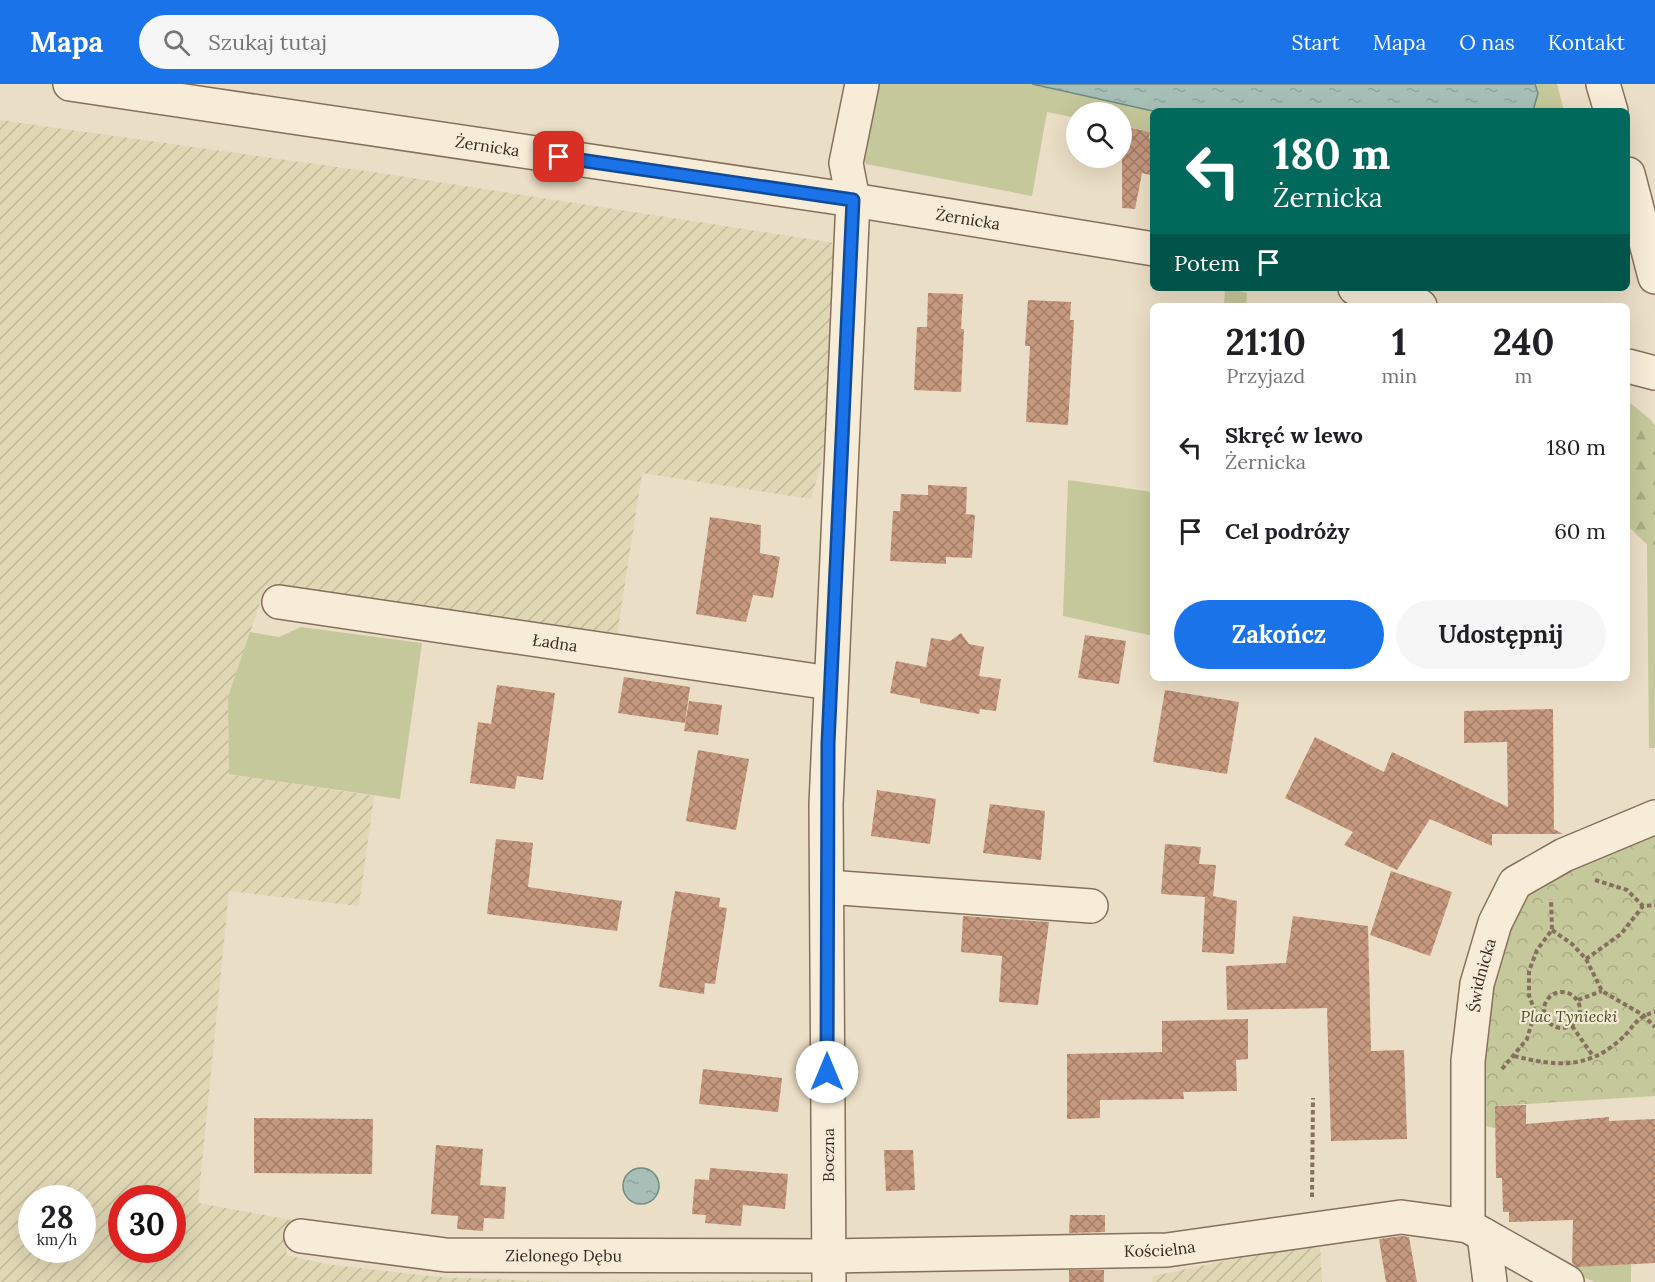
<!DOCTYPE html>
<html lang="pl">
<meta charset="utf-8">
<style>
:root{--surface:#fff;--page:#f6f6f6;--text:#202124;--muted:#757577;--accent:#1a73e8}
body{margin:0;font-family:Lora,serif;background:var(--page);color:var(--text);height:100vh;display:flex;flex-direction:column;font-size:22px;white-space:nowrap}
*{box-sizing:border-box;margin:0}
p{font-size:20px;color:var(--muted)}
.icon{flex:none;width:33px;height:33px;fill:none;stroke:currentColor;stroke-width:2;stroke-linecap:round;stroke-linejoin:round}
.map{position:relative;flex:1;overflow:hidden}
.details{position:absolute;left:1150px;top:219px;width:480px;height:378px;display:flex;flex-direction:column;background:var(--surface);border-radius:9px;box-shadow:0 6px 24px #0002}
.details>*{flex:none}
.hud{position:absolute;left:1150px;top:24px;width:480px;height:183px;border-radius:9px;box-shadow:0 6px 24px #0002;background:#00695c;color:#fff;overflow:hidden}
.buttons{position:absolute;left:1066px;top:18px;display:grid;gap:12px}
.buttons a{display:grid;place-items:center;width:66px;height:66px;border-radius:50%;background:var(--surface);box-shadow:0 6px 24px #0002;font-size:30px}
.speed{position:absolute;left:18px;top:1101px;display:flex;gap:12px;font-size:30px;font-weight:700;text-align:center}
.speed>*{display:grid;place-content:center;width:78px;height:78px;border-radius:50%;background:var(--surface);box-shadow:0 6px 24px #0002;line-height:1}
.speed small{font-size:15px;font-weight:400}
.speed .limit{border:9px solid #d22;background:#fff;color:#111}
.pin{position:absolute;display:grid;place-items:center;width:51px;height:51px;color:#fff;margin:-26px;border-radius:12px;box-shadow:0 3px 9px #0006}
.me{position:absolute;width:66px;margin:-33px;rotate:0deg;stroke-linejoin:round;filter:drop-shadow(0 0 4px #0008)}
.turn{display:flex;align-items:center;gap:21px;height:126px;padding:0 24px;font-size:27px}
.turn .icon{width:78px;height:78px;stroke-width:2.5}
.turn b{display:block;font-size:42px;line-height:51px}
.then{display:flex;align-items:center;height:57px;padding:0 24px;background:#0003;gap:12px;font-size:22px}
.eta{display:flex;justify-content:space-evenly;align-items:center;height:102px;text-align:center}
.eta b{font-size:36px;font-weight:700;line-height:42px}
.action{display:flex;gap:12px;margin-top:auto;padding:12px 24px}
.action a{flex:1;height:69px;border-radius:36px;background:var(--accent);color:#fff;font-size:24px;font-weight:700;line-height:69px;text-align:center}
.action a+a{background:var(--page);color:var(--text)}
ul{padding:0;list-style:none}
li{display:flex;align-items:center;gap:18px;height:84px;padding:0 24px}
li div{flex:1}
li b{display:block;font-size:22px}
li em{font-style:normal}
header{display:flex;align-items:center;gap:36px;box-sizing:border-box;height:84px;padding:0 30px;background:var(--accent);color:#fff}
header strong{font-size:28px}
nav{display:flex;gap:33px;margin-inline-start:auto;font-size:21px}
.search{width:420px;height:54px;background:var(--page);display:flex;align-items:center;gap:15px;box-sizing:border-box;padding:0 21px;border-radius:33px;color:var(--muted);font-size:22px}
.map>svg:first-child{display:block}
.farmland{fill:url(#farmland-furrows);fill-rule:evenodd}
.green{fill:#c5c89a}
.forest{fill:url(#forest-firs)}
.park{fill:url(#park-crowns)}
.water{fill:url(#water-ripples);stroke:#6e8c83;stroke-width:1.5}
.building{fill:url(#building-cross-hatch)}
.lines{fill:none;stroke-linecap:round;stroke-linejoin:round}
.minor-casing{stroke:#85705d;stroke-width:36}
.path{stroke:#85705d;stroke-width:4;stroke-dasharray:4.5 3;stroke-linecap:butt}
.minor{stroke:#f6ecd8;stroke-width:33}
.route-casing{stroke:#114b97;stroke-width:15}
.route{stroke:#1a73e8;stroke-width:10}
.labels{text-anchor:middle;stroke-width:4.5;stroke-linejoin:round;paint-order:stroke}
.street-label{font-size:16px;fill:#362920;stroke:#f3e9d5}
.park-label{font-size:16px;font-style:italic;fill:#485128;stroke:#f3e9d5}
</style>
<header>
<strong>Mapa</strong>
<div class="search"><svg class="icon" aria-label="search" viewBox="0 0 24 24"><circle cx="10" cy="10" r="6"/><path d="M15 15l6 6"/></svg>Szukaj tutaj</div>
<nav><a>Start</a><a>Mapa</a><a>O nas</a><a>Kontakt</a></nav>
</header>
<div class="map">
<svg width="1655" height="1198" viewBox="0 0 1655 1198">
<defs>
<pattern id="farmland-furrows" width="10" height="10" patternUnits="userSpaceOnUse" patternTransform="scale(1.5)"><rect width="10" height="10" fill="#e0d7b4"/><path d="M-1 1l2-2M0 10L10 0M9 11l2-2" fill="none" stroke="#c1b99a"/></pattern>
<pattern id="forest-firs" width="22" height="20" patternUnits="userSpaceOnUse" patternTransform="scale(1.5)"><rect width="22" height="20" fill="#c5c89a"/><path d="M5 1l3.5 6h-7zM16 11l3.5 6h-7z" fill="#aaac84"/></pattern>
<pattern id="park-crowns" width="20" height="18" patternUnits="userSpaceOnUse" patternTransform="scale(1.5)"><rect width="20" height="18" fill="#c5c89a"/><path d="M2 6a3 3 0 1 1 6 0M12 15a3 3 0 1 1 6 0" fill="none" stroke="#aaac84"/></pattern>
<pattern id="water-ripples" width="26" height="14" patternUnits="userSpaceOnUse" patternTransform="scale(1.5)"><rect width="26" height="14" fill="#a7bfb7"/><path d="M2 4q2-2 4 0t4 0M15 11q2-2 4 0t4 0" fill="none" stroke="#90a49d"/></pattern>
<pattern id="building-cross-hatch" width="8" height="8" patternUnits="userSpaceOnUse" patternTransform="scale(1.5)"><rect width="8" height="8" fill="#c6997f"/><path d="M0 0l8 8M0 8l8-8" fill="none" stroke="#a27d68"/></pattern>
</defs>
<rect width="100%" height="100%" fill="#ebdec6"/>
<g class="farmland">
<path d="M0,36L380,89L835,159L826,362L811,415L642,389L617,551L266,502L228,613L229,690L374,712L359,822L229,807L198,1119L291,1136L286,1171L325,1180L438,1193L565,1198H0ZM32,1114H82V1166H32ZM122,1114H172V1166H122Z"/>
<polygon points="1320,1157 1322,1198 1152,1198 1153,1192"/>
<polygon points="817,1196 817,1198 585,1198"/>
</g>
<g class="green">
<polygon points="876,0 1032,0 1153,27 1153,48 1122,42 1122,28 1077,28 1077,34 1047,28 1032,112 866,80 861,66"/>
<polygon points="1535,0 1557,0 1564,27 1533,27 1538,9"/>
<polygon points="1225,204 1247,209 1246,222 1224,222"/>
<polygon points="1628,317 1651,336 1655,342 1655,664 1649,664 1646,363 1628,335"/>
<polygon points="1068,396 1153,408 1153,552 1063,532"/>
<polygon points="301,543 422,559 400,715 229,690 228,613 250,548 279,553"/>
<polygon points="1631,1180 1631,1198 1595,1198 1568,1187 1567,1183"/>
</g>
<polygon class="forest" points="1628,320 1655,342 1655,468 1628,442"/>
<polygon class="park" points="1655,743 1655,1012 1495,1022 1496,1044 1474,1040 1478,952 1502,850 1533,801"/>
<g class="water">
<polygon points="1032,0 1535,0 1538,9 1533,27 1153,27"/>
<circle cx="641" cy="1102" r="18"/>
</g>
<g class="building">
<polygon points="1122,42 1150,48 1149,54 1154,55 1154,92 1142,89 1135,125 1122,124"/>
<polygon points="928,209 963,210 961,245 964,245 961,308 914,306 917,243 927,243"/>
<polygon points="1028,216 1071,218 1070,236 1074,236 1068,341 1026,338 1030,262 1025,262"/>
<polygon points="928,401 967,403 966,430 975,431 972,474 946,473 946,480 890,477 893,427 900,427 901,410 928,411"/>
<polygon points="710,433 761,441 760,469 780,473 773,514 753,511 746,538 696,530"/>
<polygon points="961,549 969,560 984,563 979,592 1001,595 996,627 980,625 979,630 920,619 920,615 890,609 896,577 926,583 931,554 950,557"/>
<polygon points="1085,551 1126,557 1119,600 1078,594"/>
<polygon points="624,593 690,603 685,639 618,629"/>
<polygon points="497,601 555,609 543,696 517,692 515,705 470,699 478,638 491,640"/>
<polygon points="1165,606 1239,618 1227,690 1153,678"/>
<polygon points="689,617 722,621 718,651 684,647"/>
<polygon points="1553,625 1554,745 1563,750 1492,750 1492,762 1430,735 1397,786 1344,761 1353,748 1285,714 1315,653 1384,688 1392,668 1508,723 1507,658 1464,659 1464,627"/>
<polygon points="698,666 749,675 736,746 686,737"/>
<polygon points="877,706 936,715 930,760 871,752"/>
<polygon points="990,720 1045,727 1041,776 983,769"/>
<polygon points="496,755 533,759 528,803 622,817 617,847 487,830"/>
<polygon points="1165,760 1201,763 1199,780 1216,781 1213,812 1237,817 1234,870 1202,868 1205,813 1161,810"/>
<polygon points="1391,787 1452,808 1430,872 1370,851"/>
<polygon points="675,807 720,814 719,823 727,824 715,900 705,899 704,910 659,903"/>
<polygon points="963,832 1049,838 1038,921 999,918 1002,872 961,868"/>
<polygon points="1293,832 1368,842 1371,967 1404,966 1407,1055 1331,1057 1327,924 1227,926 1226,882 1286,879"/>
<polygon points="1248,935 1248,975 1236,976 1237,1007 1183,1008 1184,1015 1100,1016 1100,1034 1067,1035 1067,970 1162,968 1162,937"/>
<polygon points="703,985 782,994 778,1028 699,1020"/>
<polygon points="1526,1021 1526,1040 1609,1033 1609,1037 1655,1035 1655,1179 1577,1183 1572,1179 1573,1136 1509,1138 1509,1128 1503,1128 1502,1094 1496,1094 1495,1022"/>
<polygon points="254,1034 373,1035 372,1090 254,1089"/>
<polygon points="436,1061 483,1065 480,1101 506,1103 504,1135 484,1134 483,1147 457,1145 458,1132 431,1130"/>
<polygon points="884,1066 913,1066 915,1106 886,1107"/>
<polygon points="710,1084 788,1090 785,1125 743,1121 741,1142 705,1139 706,1131 692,1130 695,1095 709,1096"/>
<polygon points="1070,1131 1105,1131 1105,1148 1069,1149"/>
<polygon points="1401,1152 1409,1153 1417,1198 1386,1198 1379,1155"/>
<rect x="1069" y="1186" width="35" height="12"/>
</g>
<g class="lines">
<defs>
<g id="minor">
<path id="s1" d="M70,0L853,116L1154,165"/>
<polyline points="1603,0 1611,27"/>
<polyline points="1628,90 1655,193"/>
<polyline points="1355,204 1420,222"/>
<polyline points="1628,282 1655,289"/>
<path id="s2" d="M279,518L830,599"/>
<polyline points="827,803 1091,822"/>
<path id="s3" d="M1468,1142V977L1477,900L1495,839L1515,799L1564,771L1655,733"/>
<polyline points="1484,1151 1490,1198"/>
<path id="s4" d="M301,1152L446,1171L828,1172L1167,1166L1401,1133L1468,1142L1567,1198"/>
<polyline points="829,1198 826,720 853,116 846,79 862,0"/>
</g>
</defs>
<use href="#minor" class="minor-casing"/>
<g class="path">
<polyline points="1595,796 1627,806 1643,822"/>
<polyline points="1552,846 1572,860 1586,875 1602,907 1643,931 1655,943"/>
<polyline points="1586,875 1621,850 1643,822 1655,821"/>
<circle cx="1562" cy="926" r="18"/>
<polyline points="1578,916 1602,907"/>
<polyline points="1572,942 1593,972"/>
<path d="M1514,972C1555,982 1586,986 1620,956C1635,943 1633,934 1655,928"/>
<polyline points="1502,985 1527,955 1535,928 1529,911 1529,887 1537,866 1552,846 1551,815"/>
<polyline points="1312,1113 1313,1014"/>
</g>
<use href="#minor" class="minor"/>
</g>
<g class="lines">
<defs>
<polyline id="route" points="559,73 853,116 828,659 827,988"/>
</defs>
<use href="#route" class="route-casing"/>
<use href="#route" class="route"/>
</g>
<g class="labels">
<g class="street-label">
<text dy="6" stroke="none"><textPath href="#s1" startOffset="422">Żernicka</textPath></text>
<text dy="6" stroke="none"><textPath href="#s1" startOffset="908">Żernicka</textPath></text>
<text dy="6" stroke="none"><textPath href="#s2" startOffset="279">Ładna</textPath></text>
<text dy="6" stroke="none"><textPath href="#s3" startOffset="252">Świdnicka</textPath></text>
<text transform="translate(828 1071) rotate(-90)" y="6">Boczna</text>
<text dy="6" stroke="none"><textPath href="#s4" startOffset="860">Kościelna</textPath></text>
<text dy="6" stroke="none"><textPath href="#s4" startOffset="264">Zielonego Dębu</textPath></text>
</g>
<g class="park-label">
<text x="1569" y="938">Plac Tyniecki</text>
</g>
</g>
</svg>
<div class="buttons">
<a><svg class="icon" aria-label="search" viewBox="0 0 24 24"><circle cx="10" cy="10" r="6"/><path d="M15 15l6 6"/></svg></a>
</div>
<div class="speed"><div>28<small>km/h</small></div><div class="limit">30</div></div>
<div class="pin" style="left:559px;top:73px;background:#d93025"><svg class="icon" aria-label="arrive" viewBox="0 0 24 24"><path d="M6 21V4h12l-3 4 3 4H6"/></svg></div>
<svg class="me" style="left:827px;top:988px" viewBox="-20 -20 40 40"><circle r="19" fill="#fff"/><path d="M0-13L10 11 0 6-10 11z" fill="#1a73e8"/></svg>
<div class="hud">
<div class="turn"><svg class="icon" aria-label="left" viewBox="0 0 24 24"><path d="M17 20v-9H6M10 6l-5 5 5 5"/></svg><div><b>180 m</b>Żernicka</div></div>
<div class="then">Potem<svg class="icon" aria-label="arrive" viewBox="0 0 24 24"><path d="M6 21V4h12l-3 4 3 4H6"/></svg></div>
</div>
<section class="details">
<div class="eta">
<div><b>21:10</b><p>Przyjazd</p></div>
<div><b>1</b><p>min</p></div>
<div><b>240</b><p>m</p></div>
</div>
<ul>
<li><svg class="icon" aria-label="left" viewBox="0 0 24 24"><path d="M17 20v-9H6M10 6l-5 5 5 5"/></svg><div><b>Skręć w lewo</b><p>Żernicka</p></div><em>180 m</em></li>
<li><svg class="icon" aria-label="arrive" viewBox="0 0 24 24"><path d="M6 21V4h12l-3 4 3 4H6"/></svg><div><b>Cel podróży</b></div><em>60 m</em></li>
</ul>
<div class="action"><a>Zakończ</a><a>Udostępnij</a></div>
</section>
</div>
